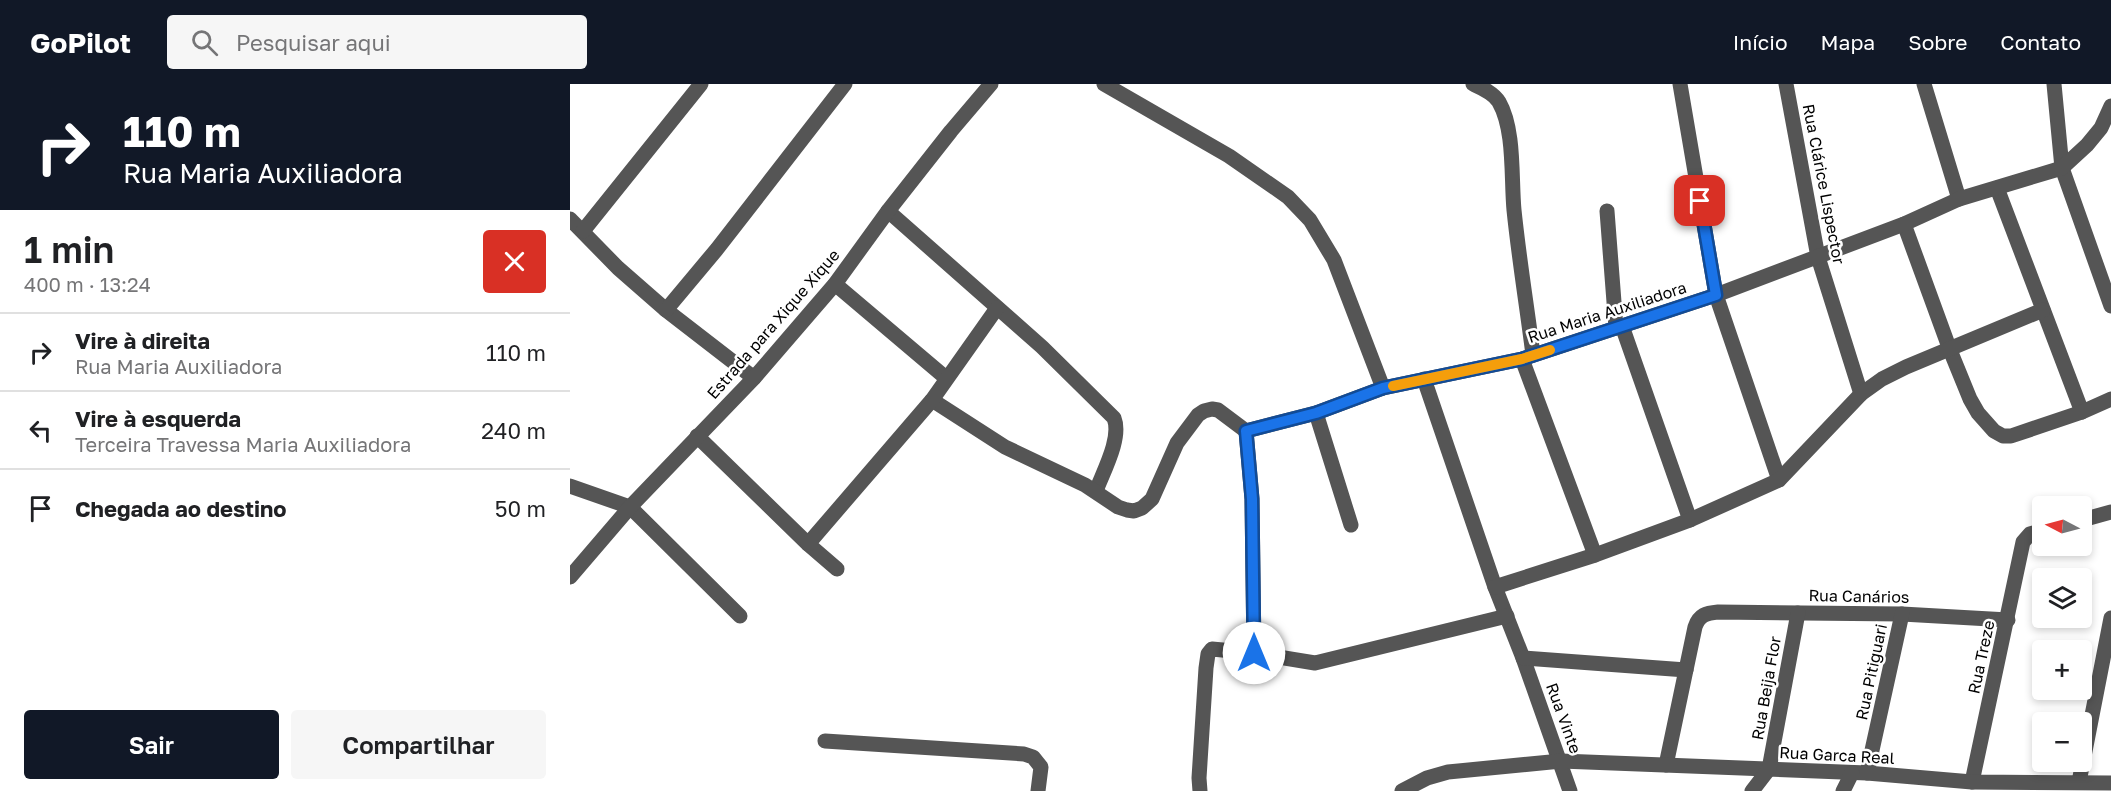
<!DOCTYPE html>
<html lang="pt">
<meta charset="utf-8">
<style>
:root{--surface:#fff;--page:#f6f6f6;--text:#202124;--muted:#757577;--line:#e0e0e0;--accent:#111827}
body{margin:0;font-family:"Golos Text",sans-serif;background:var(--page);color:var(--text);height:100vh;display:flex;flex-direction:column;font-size:22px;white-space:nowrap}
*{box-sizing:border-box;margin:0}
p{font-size:20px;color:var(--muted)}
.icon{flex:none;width:33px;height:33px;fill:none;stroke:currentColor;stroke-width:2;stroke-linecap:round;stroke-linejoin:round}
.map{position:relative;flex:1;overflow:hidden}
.side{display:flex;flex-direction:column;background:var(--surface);width:570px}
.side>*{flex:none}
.guide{background:#111827;color:#fff;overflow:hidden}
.needle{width:39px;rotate:276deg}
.fabs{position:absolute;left:1462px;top:412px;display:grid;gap:12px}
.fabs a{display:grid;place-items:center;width:60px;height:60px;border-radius:6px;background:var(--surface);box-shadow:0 3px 9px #0003;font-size:30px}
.pin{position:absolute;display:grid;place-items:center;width:51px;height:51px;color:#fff;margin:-26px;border-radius:12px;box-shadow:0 3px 9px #0006}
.me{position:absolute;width:66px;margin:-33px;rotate:0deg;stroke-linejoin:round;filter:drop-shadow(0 0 4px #0008)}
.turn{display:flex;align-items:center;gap:21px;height:126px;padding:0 24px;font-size:27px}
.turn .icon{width:78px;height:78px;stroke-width:2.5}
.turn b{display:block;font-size:42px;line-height:51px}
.round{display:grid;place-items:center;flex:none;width:63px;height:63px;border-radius:6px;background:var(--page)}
.overview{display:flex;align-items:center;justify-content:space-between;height:102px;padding:0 24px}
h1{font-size:36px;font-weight:600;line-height:45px}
.action{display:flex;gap:12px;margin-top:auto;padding:12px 24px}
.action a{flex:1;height:69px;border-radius:6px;background:var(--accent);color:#fff;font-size:24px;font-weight:600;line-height:69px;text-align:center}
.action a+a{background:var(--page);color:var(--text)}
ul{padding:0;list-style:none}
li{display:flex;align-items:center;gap:18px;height:78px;padding:0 24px;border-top:2px solid var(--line)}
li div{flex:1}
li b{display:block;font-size:22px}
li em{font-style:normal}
header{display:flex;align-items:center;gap:36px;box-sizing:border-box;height:84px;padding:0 30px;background:var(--accent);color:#fff}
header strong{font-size:28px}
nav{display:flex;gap:33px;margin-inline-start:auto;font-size:21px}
.search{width:420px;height:54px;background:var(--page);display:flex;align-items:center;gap:15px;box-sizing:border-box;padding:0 21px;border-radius:6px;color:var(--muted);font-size:22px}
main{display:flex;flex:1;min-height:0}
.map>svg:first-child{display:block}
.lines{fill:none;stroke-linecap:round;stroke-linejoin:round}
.minor{stroke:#555;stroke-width:15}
.route-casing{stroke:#114b97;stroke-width:15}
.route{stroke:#1a73e8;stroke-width:10}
.slow{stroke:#f59e0b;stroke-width:10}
.labels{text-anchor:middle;stroke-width:5;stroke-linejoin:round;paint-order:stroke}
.street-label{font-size:16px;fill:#000;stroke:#fff}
</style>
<header>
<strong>GoPilot</strong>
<div class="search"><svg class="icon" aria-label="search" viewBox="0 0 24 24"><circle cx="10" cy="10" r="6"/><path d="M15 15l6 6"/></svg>Pesquisar aqui</div>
<nav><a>Início</a><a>Mapa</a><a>Sobre</a><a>Contato</a></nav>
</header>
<main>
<section class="side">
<div class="guide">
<div class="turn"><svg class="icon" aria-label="right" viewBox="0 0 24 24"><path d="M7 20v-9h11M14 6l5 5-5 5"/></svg><div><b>110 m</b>Rua Maria Auxiliadora</div></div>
</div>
<div class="overview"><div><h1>1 min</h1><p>400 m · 13:24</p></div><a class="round" style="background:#d93025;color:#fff"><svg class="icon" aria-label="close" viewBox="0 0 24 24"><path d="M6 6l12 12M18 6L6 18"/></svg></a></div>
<ul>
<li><svg class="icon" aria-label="right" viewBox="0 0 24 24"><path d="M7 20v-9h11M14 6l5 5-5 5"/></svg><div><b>Vire à direita</b><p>Rua Maria Auxiliadora</p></div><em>110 m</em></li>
<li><svg class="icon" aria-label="left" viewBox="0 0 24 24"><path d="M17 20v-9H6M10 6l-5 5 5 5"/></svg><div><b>Vire à esquerda</b><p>Terceira Travessa Maria Auxiliadora</p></div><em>240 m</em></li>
<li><svg class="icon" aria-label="arrive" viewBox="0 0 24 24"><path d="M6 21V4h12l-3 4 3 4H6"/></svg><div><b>Chegada ao destino</b></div><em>50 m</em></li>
</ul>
<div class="action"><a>Sair</a><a>Compartilhar</a></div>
</section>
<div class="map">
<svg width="1541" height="707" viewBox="0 0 1541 707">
<rect width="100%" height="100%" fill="#fff"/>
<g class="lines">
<g class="minor">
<polyline points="534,0 659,72 718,113 740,136 764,176 813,304"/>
<path d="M903,0C912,4 924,9 929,18C945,46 941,94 944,126C949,175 957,223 963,271"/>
<polyline points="1110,0 1146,211 1209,396"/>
<polyline points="1216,0 1248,173 1291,310"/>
<polyline points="1354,0 1389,115"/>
<polyline points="1484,0 1492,84 1541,222"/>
<polyline points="1427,104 1512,328"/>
<path d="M318,127L472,263L544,334C552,354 533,388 526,407"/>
<polyline points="1037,127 1046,244"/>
<polyline points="0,135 48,184 96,226 184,294"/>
<polyline points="1334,140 1380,266 1400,315 1408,329 1424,347 1433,352 1441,352 1512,328 1541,315"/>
<polyline points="13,147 131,0"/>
<polyline points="265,200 376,294"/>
<polyline points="96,226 147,165 275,0"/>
<polyline points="1052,242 1120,436"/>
<polyline points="952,275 1025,471"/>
<polyline points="854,295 925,503 953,574 1000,707"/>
<polyline points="362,316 435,363 515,401 548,423 557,426 564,427 572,424 582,415 607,359 628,331 634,327 642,325 648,326 676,347"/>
<polyline points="746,329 781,441"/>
<polyline points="676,347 746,329 813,304 952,275 1146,211 1334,140 1389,115 1492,84 1517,61 1531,44 1541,22"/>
<polyline points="676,347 682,415 684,569"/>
<polyline points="127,352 238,460 267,485"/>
<polyline points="0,402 60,423 170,532"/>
<polyline points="1512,436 1541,428"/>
<polyline points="238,460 362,316 427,224"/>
<polyline points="0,493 60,423 184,294 265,200 318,127 381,47 421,0"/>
<polyline points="925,503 1025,471 1120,436 1209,396 1291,310 1312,295 1336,283 1473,226"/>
<polyline points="953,574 1116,586"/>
<polyline points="255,657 454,670 463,673 471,683 468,707"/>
<path d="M1096,681L1125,543C1129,531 1136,529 1148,528L1332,530L1438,536"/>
<polyline points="1297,689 1332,530"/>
<polyline points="1402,698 1453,458 1460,450 1473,446"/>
<polyline points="1509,698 1541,534"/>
<polyline points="630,707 629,694 636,584 638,570 642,565 684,569 745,579 937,532"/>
<polyline points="832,707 857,694 878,688 991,677 1297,689 1402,698 1541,699"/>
<polyline points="1182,707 1199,685 1228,529"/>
<polyline points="1273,707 1282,689"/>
</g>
</g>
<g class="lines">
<defs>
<polyline id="route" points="684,569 682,415 676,347 746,329 813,304 952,275 1146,211 1130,117"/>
</defs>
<use href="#route" class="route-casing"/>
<use href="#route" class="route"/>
<polyline class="slow" points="823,302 952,275 980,266"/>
</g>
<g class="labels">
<g class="street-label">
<text transform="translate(1254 100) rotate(79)" y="6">Rua Clárice Lispector</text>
<text transform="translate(1037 228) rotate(-18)" y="6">Rua Maria Auxiliadora</text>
<text transform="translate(203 240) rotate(-49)" y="6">Estrada para Xique Xique</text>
<text transform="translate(1289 512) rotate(1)" y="6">Rua Canários</text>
<text transform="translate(1411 573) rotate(-78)" y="6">Rua Treze</text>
<text transform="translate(1301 588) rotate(-78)" y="6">Rua Pitiguari</text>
<text transform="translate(1196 604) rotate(-80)" y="6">Rua Beija Flor</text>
<text transform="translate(994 634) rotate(70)" y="6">Rua Vinte</text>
<text transform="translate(1267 671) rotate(3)" y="6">Rua Garca Real</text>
</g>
</g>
</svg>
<div class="fabs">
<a><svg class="needle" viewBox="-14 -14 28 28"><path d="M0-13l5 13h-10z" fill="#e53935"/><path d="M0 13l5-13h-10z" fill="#757577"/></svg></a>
<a><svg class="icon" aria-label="layers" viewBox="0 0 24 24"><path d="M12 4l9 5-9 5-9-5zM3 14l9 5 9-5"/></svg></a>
<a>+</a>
<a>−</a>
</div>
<div class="pin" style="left:1130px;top:117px;background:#d93025"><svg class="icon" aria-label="arrive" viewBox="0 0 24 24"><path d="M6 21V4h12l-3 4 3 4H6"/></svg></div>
<svg class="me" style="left:684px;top:569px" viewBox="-20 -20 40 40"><circle r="19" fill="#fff"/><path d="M0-13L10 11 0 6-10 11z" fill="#1a73e8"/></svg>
</div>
</main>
